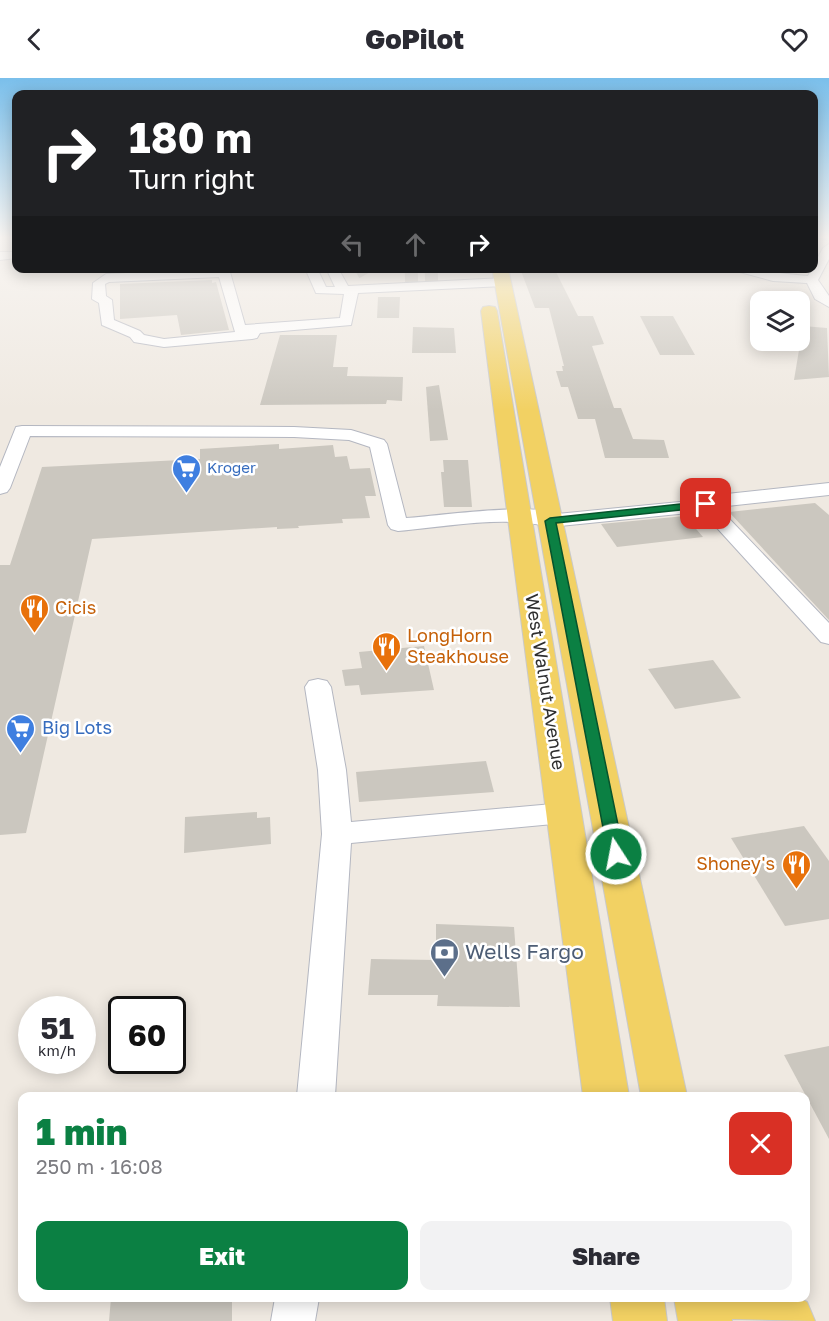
<!DOCTYPE html>
<meta charset="utf-8">
<style>
:root{--surface:#fff;--page:#f2f2f3;--text:#2b2b33;--muted:#7c7c81;--accent:#0b8043}
body{margin:0;font-family:"Golos Text",sans-serif;background:var(--page);color:var(--text);height:100vh;display:flex;flex-direction:column;font-size:22px;white-space:nowrap}
*{box-sizing:border-box;margin:0}
p{font-size:20px;color:var(--muted)}
.icon{flex:none;width:33px;height:33px;fill:none;stroke:currentColor;stroke-width:2;stroke-linecap:round;stroke-linejoin:round}
.map{position:relative;flex:1;overflow:hidden}
.sheet{position:absolute;left:18px;top:1014px;width:792px;height:210px;display:flex;flex-direction:column;background:var(--surface);border-radius:12px;box-shadow:0 3px 15px #0003}
.sheet>*{flex:none}
.guide{position:absolute;left:12px;top:12px;width:806px;height:183px;border-radius:12px;box-shadow:0 3px 15px #0003;background:#202124;color:#fff;overflow:hidden}
.controls{position:absolute;left:750px;top:213px;display:grid;gap:12px}
.controls a{display:grid;place-items:center;width:60px;height:60px;border-radius:12px;background:var(--surface);box-shadow:0 3px 15px #0003;font-size:30px}
.speed{position:absolute;left:18px;top:918px;display:flex;gap:12px;font-size:30px;font-weight:700;text-align:center}
.speed>*{display:grid;place-content:center;width:78px;height:78px;border-radius:50%;background:var(--surface);box-shadow:0 3px 15px #0003;line-height:1}
.speed small{font-size:15px;font-weight:400}
.speed .limit{border:3px solid #111;border-radius:9px;background:#fff;color:#111}
.pin{position:absolute;display:grid;place-items:center;width:51px;height:51px;color:#fff;margin:-26px;border-radius:12px;box-shadow:0 3px 9px #0006}
.me{position:absolute;width:66px;margin:-33px;rotate:349deg;stroke-linejoin:round;filter:drop-shadow(0 0 4px #0008)}
.turn{display:flex;align-items:center;gap:21px;height:126px;padding:0 18px;font-size:27px}
.turn .icon{width:78px;height:78px;stroke-width:2.5}
.turn b{display:block;font-size:42px;line-height:51px}
.lanes{display:flex;align-items:center;height:57px;padding:0 18px;background:#0003;justify-content:center;gap:30px;direction:ltr}
.lanes .off{opacity:.35}
.round{display:grid;place-items:center;flex:none;width:63px;height:63px;border-radius:12px;background:var(--page)}
.summary{display:flex;align-items:center;justify-content:space-between;height:102px;padding:0 18px}
h1{font-size:36px;font-weight:800;line-height:45px;color:var(--accent)}
.primary-button{display:flex;gap:12px;margin-top:auto;padding:12px 18px}
.primary-button a{flex:1;height:69px;border-radius:12px;background:var(--accent);color:#fff;font-size:24px;font-weight:800;line-height:69px;text-align:center}
.primary-button a+a{background:var(--page);color:var(--text)}
header{display:flex;justify-content:space-between;align-items:center;height:78px;padding:0 18px;background:var(--surface);font-size:27px;font-weight:800}
.map>svg:first-child{display:block}
.lines{fill:none;stroke-linecap:round;stroke-linejoin:round}
.stream{stroke:#75cff0;stroke-width:3}
.building{fill:#cbc7bf}
.minor-tunnel{stroke:#c8c4bd;stroke-width:13;stroke-dasharray:13 7;stroke-linecap:butt}
.minor-casing{stroke:#b4b7c1;stroke-width:2}
.major-casing{stroke:#c9c9c9;stroke-width:2}
.minor{fill:#fff;fill-rule:evenodd}
.major{fill:#f2d163;fill-rule:evenodd}
.route{fill:#0b8043;stroke:#07532c;stroke-width:1.5}
.labels{text-anchor:middle;stroke-width:5;stroke-linejoin:round;paint-order:stroke}
.far-shop-label{font-size:15px;fill:#366cbe;stroke:#fff;text-anchor:start}
.food-label{font-size:18px;fill:#c56008;stroke:#fff;text-anchor:start}
.street-label{font-size:18px;fill:#2e2e2e;stroke:#fff}
.shop-label{font-size:18px;fill:#366cbe;stroke:#fff;text-anchor:start}
.near-service-label{font-size:21px;fill:#4e5e75;stroke:#fff;text-anchor:start}
</style>
<header><svg class="icon" aria-label="back" viewBox="0 0 24 24"><path d="M15 5l-7 7 7 7"/></svg>GoPilot<svg class="icon" aria-label="heart" viewBox="0 0 24 24"><path d="M12 20l-8-8c-3-5 5-10 8-4 3-6 11-1 8 4z"/></svg></header>
<div class="map">
<svg width="829" height="1243" viewBox="0 0 829 1243">
<rect width="100%" height="100%" fill="#efe9e1"/>
<g class="lines">
<polyline class="stream" points="813,158 826,161"/>
</g>
<g class="building">
<polygon points="554,190 578,238 593,238 604,266 592,268 614,330 621,330 633,361 664,362 669,380 605,380 595,341 578,341 568,309 561,309 556,293 563,293 562,288 564,288 549,230 535,230 521,193"/>
<polygon points="212,202 212,205 216,204 229,252 181,257 177,237 120,241 120,206"/>
<polygon points="378,219 400,219 399,240 377,240"/>
<polygon points="640,238 673,238 695,277 660,277"/>
<polygon points="803,248 827,250 829,299 794,302"/>
<polygon points="413,249 454,250 456,275 412,275"/>
<polygon points="280,257 337,257 333,289 348,289 347,298 403,299 402,323 387,322 386,326 260,327"/>
<polygon points="439,307 448,362 430,363 426,309"/>
<polygon points="279,366 279,371 333,367 335,379 347,378 350,391 370,390 376,418 365,418 370,440 342,441 343,445 298,448 299,450 277,451 277,449 92,461 26,755 0,757 0,487 10,487 42,389 200,381 200,371"/>
<polygon points="443,382 468,382 472,429 444,429 441,394 444,394"/>
<polygon points="815,425 829,437 829,542 729,434"/>
<polygon points="685,438 703,459 617,469 601,446"/>
<polygon points="424,568 434,612 361,617 359,607 345,608 342,592 362,590 359,574"/>
<polygon points="713,582 741,620 675,631 648,591"/>
<polygon points="486,683 494,714 359,724 356,694"/>
<polygon points="257,734 257,740 270,739 271,766 184,775 185,739"/>
<polygon points="804,748 829,783 829,841 785,848 731,760"/>
<polygon points="436,846 514,849 520,929 437,928 438,917 368,917 371,881 436,882"/>
<polygon points="829,968 829,1061 784,977"/>
<polygon points="111,1220 232,1220 232,1243 109,1243"/>
</g>
<g class="lines">
<g class="minor-tunnel">
<polyline points="361,190 365,197"/>
<polyline points="405,201 440,200"/>
</g>
<defs>
<g id="minor">
<path d="M829,166V181L818,202L829,218V229L815,221L807,205L773,203L725,190C753,190 780,196 808,198L823,170Z"/>
<polygon points="0,174 16,174 16,180 0,182"/>
<path d="M235,190L230,194L245,247L340,240L344,216L316,215L305,190H317L326,209H335L326,190H338L348,208L504,200L510,204L504,208L358,215L351,247L260,255L257,260L252,261L164,269L134,264L130,259L102,247L99,225L92,221L93,205L106,196ZM219,199L235,254L164,261L144,257L140,253L114,242L112,222L106,218L105,206L109,204Z"/>
<path d="M22,348L294,349L351,352L384,362L387,366L406,440C435,438 536,424 557,436L700,422L708,418L829,405V417L718,429L829,545V566L821,564L707,439L698,434L550,449C503,437 447,449 398,453L391,451L388,447L370,369L349,362L294,359L30,358L10,410L7,414L0,416V389L16,349Z"/>
<polygon points="318,601 327,603 331,609 346,692 351,744 564,725 574,728 578,735 574,742 564,745 351,765 335,1018 297,1018 322,756 318,692 305,609 309,603"/>
<polygon points="275,1220 319,1220 315,1243 271,1243"/>
</g>
<g id="major">
<polygon points="492,190 508,190 687,1018 641,1018"/>
<polygon points="489,228 495,229 497,233 629,1018 583,1018 481,233 483,229"/>
<polygon points="610,1220 664,1220 667,1243 613,1243"/>
<polygon points="674,1220 798,1220 807,1224 815,1243 732,1241 732,1243 678,1243"/>
</g>
</defs>
<use href="#minor" class="minor-casing"/>
<use href="#major" class="major-casing"/>
<use href="#minor" class="minor"/>
<use href="#major" class="major"/>
</g>
<linearGradient id="sky" x2="0" y2="1"><stop stop-color="#7abfeb"/><stop offset="0.48" stop-color="#f8f5f2"/><stop offset="1" stop-color="#f8f5f2" stop-opacity="0"/></linearGradient>
<rect width="829" height="332" fill="url(#sky)"/>
<polygon class="route" points="706,423 709,424 711,430 706,434 690,431 556,445 624,776 622,780 610,780 608,776 545,443 550,440 690,425 701,426"/>
<defs>
<symbol id="supermarket-pin" viewBox="-11 -11 22 30"><path d="M0 17L-7.5 6A9.5 9.5 0 1 1 7.5 6Z" fill="#3f7fe0" stroke="#fff"/><path d="M-6-5.5h2.5l.6 2H6L4.5 2H-2.5L-4.4-4H-6ZM-1.5 3.2a1.3 1.3 0 1 0 .1 0ZM3 3.2a1.3 1.3 0 1 0 .1 0Z" fill="#fff"/></symbol>
<symbol id="restaurant-pin" viewBox="-11 -11 22 30"><path d="M0 17L-7.5 6A9.5 9.5 0 1 1 7.5 6Z" fill="#e8710a" stroke="#fff"/><path d="M-5-6h1v4h1v-4h1v4h1v-4h1v5L-1.5 .5V6h-2V.5L-5-1ZM5-6V6H3V1.5H1.5Q1.5-4 5-6Z" fill="#fff"/></symbol>
<symbol id="bank-pin" viewBox="-11 -11 22 30"><path d="M0 17L-7.5 6A9.5 9.5 0 1 1 7.5 6Z" fill="#5c6f8a" stroke="#fff"/><path d="M-6-4H6V4H-6ZM0-2.3a2.3 2.3 0 1 0 0 4.6a2.3 2.3 0 1 0 0-4.6Z" fill="#fff"/></symbol>
</defs>
<g fill-rule="evenodd">
<use href="#supermarket-pin" x="170" y="374" width="33" height="45"/>
<use href="#restaurant-pin" x="18" y="514" width="33" height="45"/>
<use href="#restaurant-pin" x="370" y="552" width="33" height="45"/>
<use href="#supermarket-pin" x="4" y="634" width="33" height="45"/>
<use href="#restaurant-pin" x="780" y="770" width="33" height="45"/>
<use href="#bank-pin" x="428" y="858" width="33" height="45"/>
</g>
<g class="labels">
<g class="far-shop-label">
<text x="207" y="395">Kroger</text>
</g>
<g class="food-label">
<text x="55" y="536">Cicis</text>
<text x="407" y="564">LongHorn<tspan x="407" dy="21">Steakhouse</tspan></text>
<text x="775" y="792" text-anchor="end">Shoney's</text>
</g>
<g class="street-label">
<text transform="translate(545 604) rotate(81)" y="6">West Walnut Avenue</text>
</g>
<g class="shop-label">
<text x="42" y="656">Big Lots</text>
</g>
<g class="near-service-label">
<text x="465" y="881">Wells Fargo</text>
</g>
</g>
</svg>
<div class="controls">
<a><svg class="icon" aria-label="layers" viewBox="0 0 24 24"><path d="M12 4l9 5-9 5-9-5zM3 14l9 5 9-5"/></svg></a>
</div>
<div class="speed"><div>51<small>km/h</small></div><div class="limit">60</div></div>
<div class="pin" style="left:706px;top:426px;background:#d93025"><svg class="icon" aria-label="arrive" viewBox="0 0 24 24"><path d="M6 21V4h12l-3 4 3 4H6"/></svg></div>
<svg class="me" style="left:616px;top:776px" viewBox="-20 -20 40 40"><circle r="17" fill="#0b8043" stroke="#fff" stroke-width="3"/><path d="M0-11L8 9 0 5-8 9z" fill="#fff"/></svg>
<div class="guide">
<div class="turn"><svg class="icon" aria-label="right" viewBox="0 0 24 24"><path d="M7 20v-9h11M14 6l5 5-5 5"/></svg><div><b>180 m</b>Turn right</div></div>
<div class="lanes"><svg class="icon off" aria-label="left" viewBox="0 0 24 24"><path d="M17 20v-9H6M10 6l-5 5 5 5"/></svg><svg class="icon off" aria-label="ahead" viewBox="0 0 24 24"><path d="M12 20V5M6 11l6-6 6 6"/></svg><svg class="icon" aria-label="right" viewBox="0 0 24 24"><path d="M7 20v-9h11M14 6l5 5-5 5"/></svg></div>
</div>
<section class="sheet">
<div class="summary"><div><h1>1 min</h1><p>250 m · 16:08</p></div><a class="round" style="background:#d93025;color:#fff"><svg class="icon" aria-label="close" viewBox="0 0 24 24"><path d="M6 6l12 12M18 6L6 18"/></svg></a></div>
<div class="primary-button"><a>Exit</a><a>Share</a></div>
</section>
</div>
